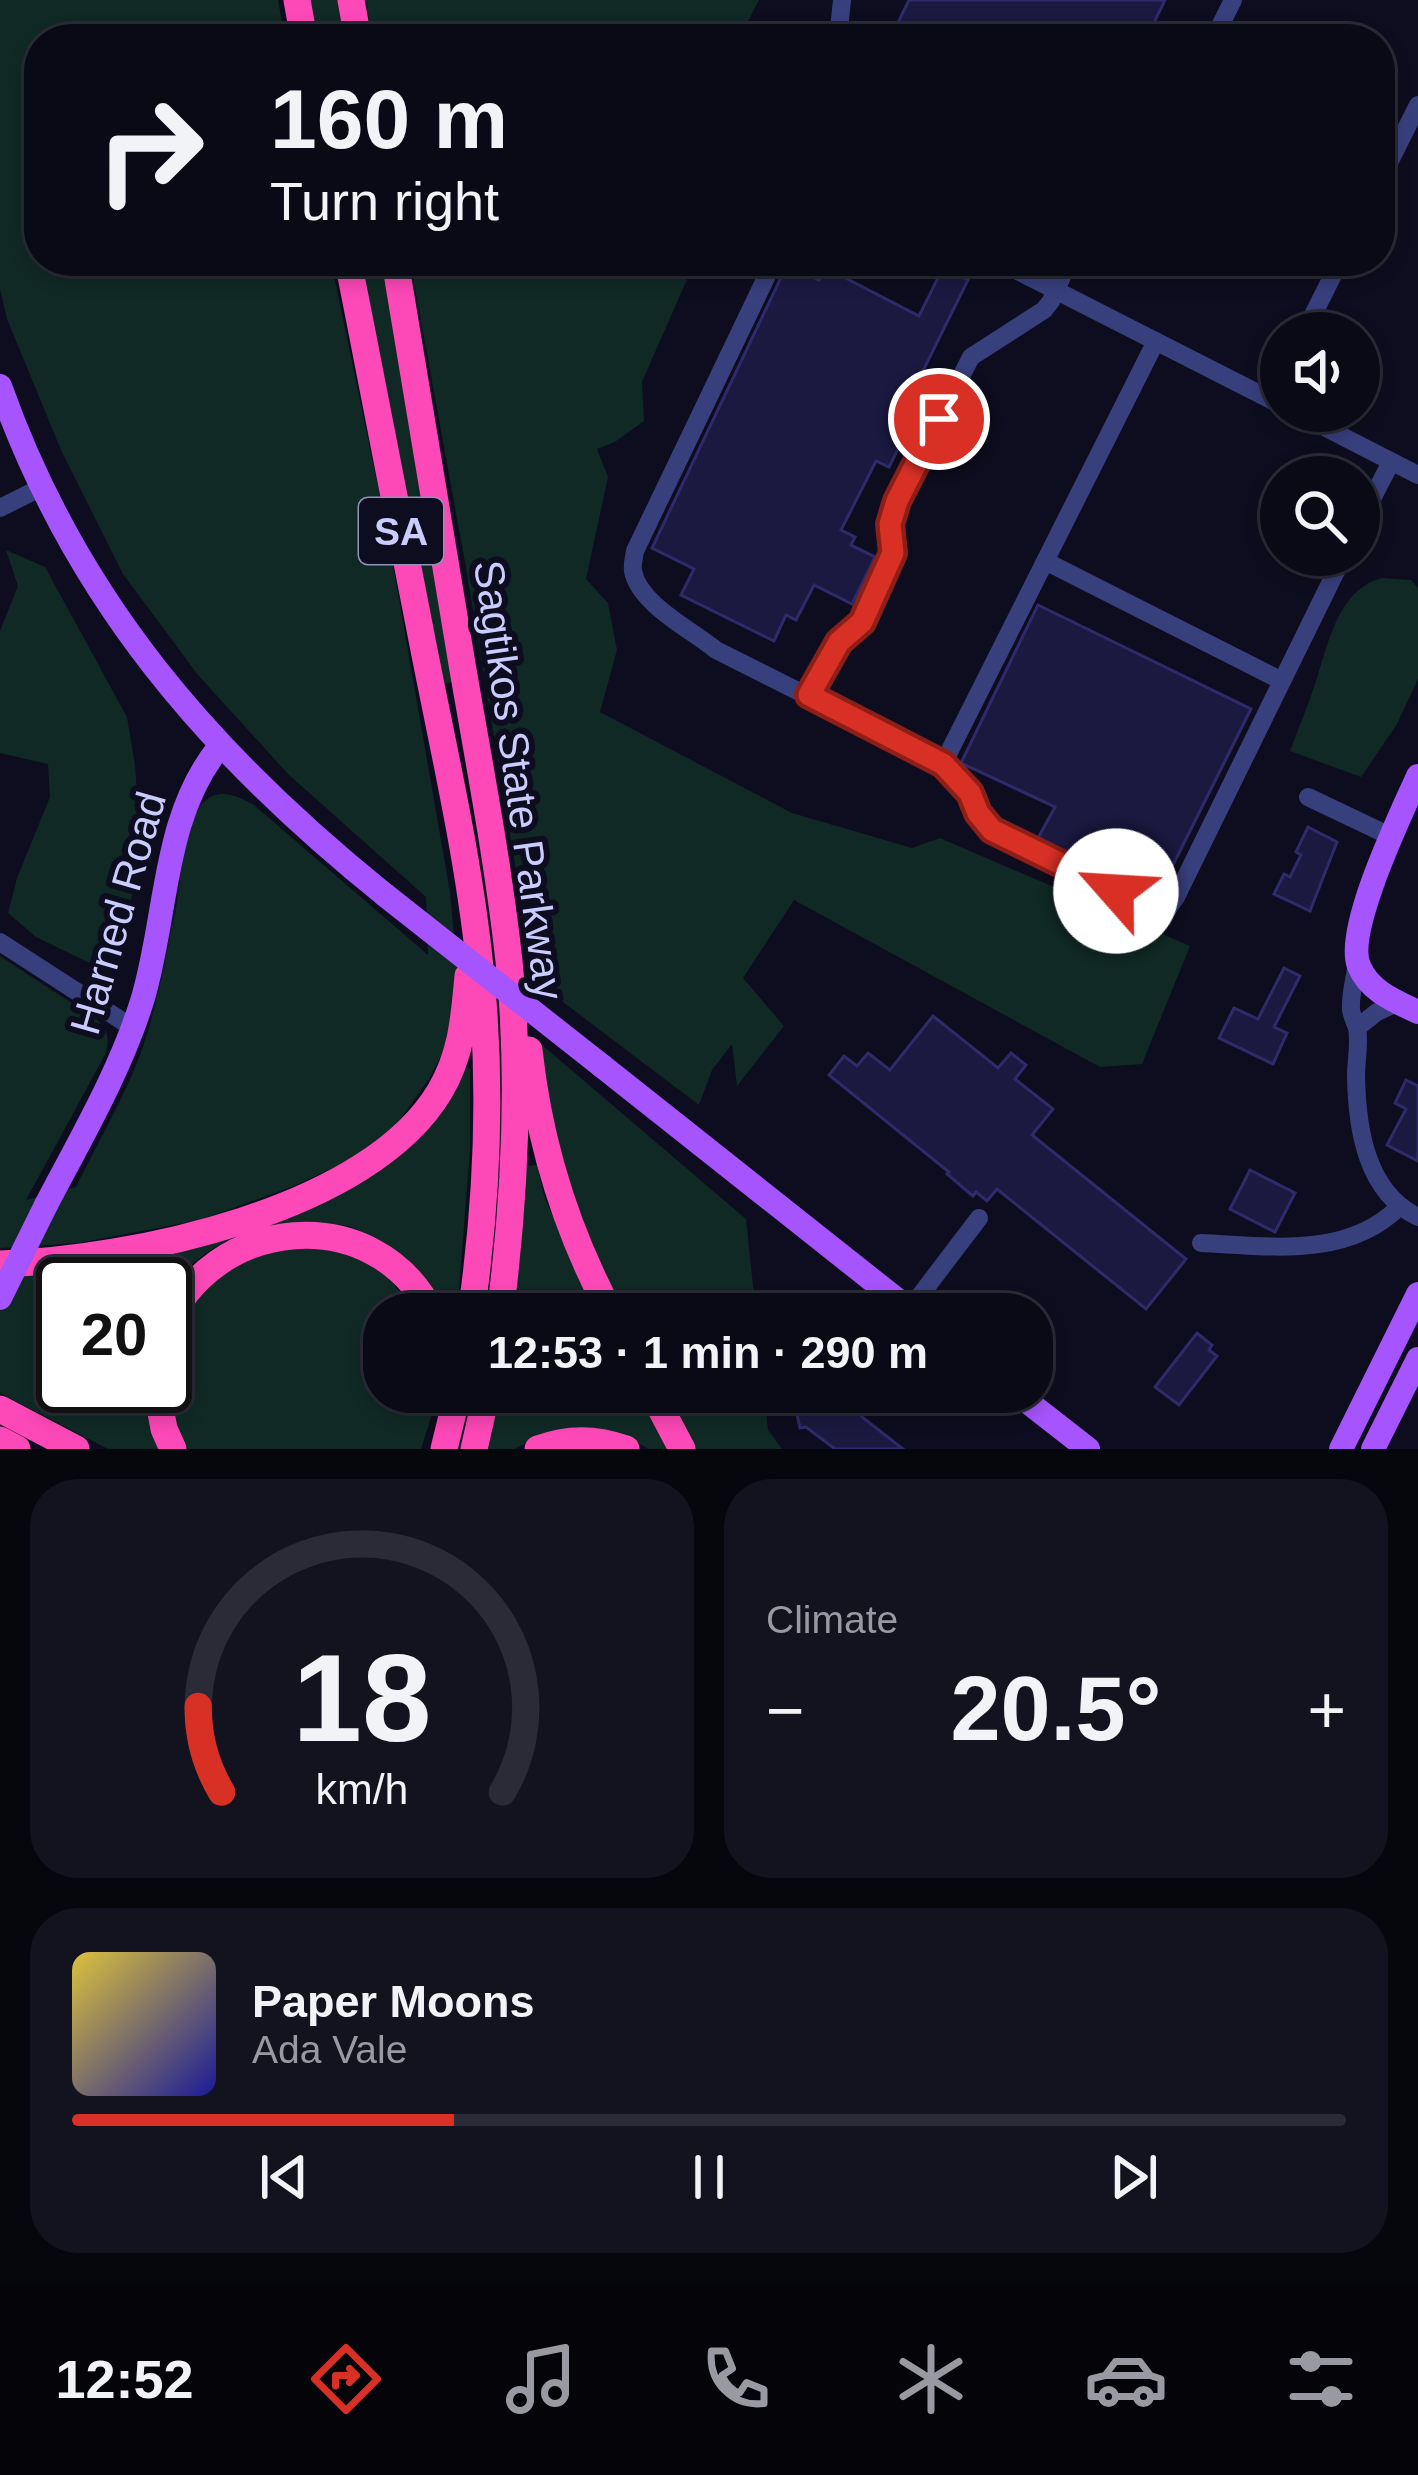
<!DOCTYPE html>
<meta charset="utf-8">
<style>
:root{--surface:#0a0a17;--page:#131320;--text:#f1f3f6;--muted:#999aa1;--line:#2a2b36;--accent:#d93025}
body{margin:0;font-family:Helvetica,sans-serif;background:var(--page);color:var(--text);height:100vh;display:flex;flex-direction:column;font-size:45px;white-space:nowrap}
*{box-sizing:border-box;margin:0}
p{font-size:39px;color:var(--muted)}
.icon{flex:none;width:66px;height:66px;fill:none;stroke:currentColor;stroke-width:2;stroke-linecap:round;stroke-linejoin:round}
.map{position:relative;height:1449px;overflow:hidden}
.drawer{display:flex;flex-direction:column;gap:30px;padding:30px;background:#06060d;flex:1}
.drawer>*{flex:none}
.hud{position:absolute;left:24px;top:24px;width:1371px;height:252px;border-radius:48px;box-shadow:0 6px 18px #0003,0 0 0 3px var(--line);background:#0a0a17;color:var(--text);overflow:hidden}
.tools{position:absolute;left:1260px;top:312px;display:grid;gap:24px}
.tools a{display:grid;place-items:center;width:120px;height:120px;border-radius:50%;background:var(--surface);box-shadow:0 6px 18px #0003,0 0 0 3px var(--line);font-size:60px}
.speed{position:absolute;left:36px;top:1257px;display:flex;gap:24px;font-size:60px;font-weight:700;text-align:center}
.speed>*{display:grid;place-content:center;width:156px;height:156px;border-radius:50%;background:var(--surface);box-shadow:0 6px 18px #0003,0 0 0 3px var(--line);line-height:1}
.speed .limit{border:6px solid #111;border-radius:18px;background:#fff;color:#111}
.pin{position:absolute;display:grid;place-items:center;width:102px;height:102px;color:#fff;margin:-51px;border:6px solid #fff;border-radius:50%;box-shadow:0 3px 12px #0007}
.me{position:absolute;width:132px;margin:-66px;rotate:296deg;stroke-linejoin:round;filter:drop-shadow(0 0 9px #0008)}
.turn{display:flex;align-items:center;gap:42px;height:252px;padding:0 48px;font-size:54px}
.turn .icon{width:156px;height:156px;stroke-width:2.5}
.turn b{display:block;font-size:84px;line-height:102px}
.big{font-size:90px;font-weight:800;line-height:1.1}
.drawer .card{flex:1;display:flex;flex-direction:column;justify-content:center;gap:18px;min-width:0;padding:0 42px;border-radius:48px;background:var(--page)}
.drawer .dial{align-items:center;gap:0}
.dial svg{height:312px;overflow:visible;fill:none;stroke:var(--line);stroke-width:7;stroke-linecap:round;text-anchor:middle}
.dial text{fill:var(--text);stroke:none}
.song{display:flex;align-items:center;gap:36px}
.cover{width:144px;height:144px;border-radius:18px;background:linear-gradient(135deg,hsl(50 70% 55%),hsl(240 70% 35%))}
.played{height:12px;border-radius:6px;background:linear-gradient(90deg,var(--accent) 30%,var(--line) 30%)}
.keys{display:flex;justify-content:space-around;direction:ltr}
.heat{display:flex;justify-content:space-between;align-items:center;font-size:66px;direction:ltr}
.drawer .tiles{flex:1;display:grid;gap:30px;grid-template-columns:1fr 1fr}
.card:last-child{grid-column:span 2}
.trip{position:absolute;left:363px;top:1293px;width:690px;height:120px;border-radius:48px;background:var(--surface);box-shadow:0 6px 18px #0003,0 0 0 3px var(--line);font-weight:800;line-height:120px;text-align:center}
.menu{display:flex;height:192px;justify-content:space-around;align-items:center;background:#040409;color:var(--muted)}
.menu .icon{width:84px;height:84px}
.menu .selected{color:var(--accent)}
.menu b{font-size:54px;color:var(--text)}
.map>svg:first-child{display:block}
</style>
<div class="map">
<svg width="1418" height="1449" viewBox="0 0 1418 1449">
<rect width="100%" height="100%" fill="#0d0d1f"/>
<!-- green -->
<path fill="#102924" d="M0,0H278L285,39H39V261H331L387,530L450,892L459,990L450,1038L429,1079L396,1125L350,1160L294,1186L200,1220L78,1243L0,1248V956C24,972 47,987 72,1003C82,1010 95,1016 103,1026C109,1035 108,1043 106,1053L26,1200L76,1187C95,1148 117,1110 134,1070C154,1023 163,969 174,918C182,886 180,826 204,802C219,787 238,796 254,805L428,955L426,897L288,774L198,675L123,574L61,450L7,319L0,289Z
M308,0H340L347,39H316Z
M366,0H759L739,39H372Z
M360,261H384L454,681L441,686Z
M410,261H695L642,382L644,421L615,442L597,449L608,477L586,579L608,603L617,650L600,712L792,813L912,848L940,838L1190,946L1142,1064L1100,1067L794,900L743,978L784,1026L737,1086L732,1044L712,1070L699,1105L551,993L535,985L467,573Z
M6,550L45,567L127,717L135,765L142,864L108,972L36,937L8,913L17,878L50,797L48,764L0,753V631L18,586Z
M1382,578L1411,580L1418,588V679L1397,724L1361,777L1290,751C1299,727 1309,703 1317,678C1329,641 1339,589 1382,578Z
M535,1039L746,1219L756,1314H622L574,1220Z
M460,1067L470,1068V1150L457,1314H442C439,1291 417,1269 398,1256C384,1247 367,1232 351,1227C343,1224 331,1225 323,1224C264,1218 190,1244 165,1302V1284H63V1386H142L151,1434L160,1449H108L0,1393V1271L351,1183Z
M537,1165L544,1196L595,1314H510L526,1166Z
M302,1241L349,1251L387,1276L415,1310L417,1314H384V1392H434L435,1405L421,1449H188C150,1387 171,1304 231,1265C238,1259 246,1253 255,1250C270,1245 287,1244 302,1241Z
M496,1392H638L670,1449H648L628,1436L534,1439L514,1449H482Z
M661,1392H764L768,1430L782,1449H690Z"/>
<!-- building -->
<path fill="#1b1940" stroke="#2f2b6b" stroke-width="3" d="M909,0H1165L1146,39H890Z
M787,265L819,280L826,268L919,316L943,268L968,280L907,403L918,409L889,467L876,461L841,530L855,537L851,545L875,557L852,604L814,585L796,620L786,615L774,641L681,595L694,569L652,548Z
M1038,605L1251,709L1157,897L1038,838L1055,807L961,763Z
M1308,827L1337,842L1310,911L1274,894L1284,874L1290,877L1301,855L1296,852Z
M1284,968L1300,976L1274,1027L1287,1033L1273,1064L1219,1038L1234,1008L1258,1019Z
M933,1016L998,1068L1011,1053L1026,1065L1015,1079L1053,1109L1032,1135L1186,1259L1146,1309L997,1189L987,1201L976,1192L973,1196L947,1174L949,1172L829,1075L844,1056L857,1066L868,1053L890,1070Z
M1406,1080L1418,1086V1161L1387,1145L1406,1109L1395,1103Z
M1250,1170L1295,1193L1275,1232L1230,1209Z
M1197,1333L1212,1345L1209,1350L1217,1356L1179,1405L1155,1387Z
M803,1392H850L862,1417L903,1449H835L806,1427L800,1428L796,1410L806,1409Z"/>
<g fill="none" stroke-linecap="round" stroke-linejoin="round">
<!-- minor -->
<path stroke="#383f7d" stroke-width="18" d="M838,39L842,0
M1210,39L1218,30L1233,0
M1380,181L1418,105
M774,261L635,551C634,558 632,564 633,571C639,604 692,630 716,650L943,764
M998,261L1281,405
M1304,333L1340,261
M1156,341L943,764L970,793L978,813L992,830L1157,912L1165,913L1176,897L1344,555
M1293,411L1418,475
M0,508L42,487
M1359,524L1391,462
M1047,562L1280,680
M809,695L839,642L862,622L893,553L890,524L897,501L971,357L1044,310L1051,301L1069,261
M1308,797L1392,837
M0,942L133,1028
M1357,962C1355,978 1350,995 1351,1010C1352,1016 1355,1022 1357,1028C1360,1043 1356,1061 1356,1076C1357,1129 1366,1192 1418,1217
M1357,1028L1377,1012L1399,1002
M1201,1243C1268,1246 1347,1259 1399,1207
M906,1314L979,1218"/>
<!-- major -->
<path stroke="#a654fd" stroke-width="24" d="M0,386C76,601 211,755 385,895
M1418,776C1402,812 1344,931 1359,966C1369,991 1395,1001 1418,1012
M602,1066L915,1314
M46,1205C81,1138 121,1070 143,998C168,913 162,817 220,746
M1015,1392L1088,1449
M1341,1449L1418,1294
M1373,1449L1418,1359"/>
<!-- highway -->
<path stroke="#fd48b7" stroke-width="27" d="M297,0L304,39
M351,0L358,39
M348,261C374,392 399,523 425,655C446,761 471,869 481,978C492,1090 487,1203 471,1314
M395,261C417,395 440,530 462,664C479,763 498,861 509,961C521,1078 515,1197 500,1314
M529,1050C539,1143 567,1232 611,1314
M0,1264C130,1260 369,1211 440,1091C462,1053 464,1019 468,976
M165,1330C210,1215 376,1199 432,1314
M156,1386L164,1429L173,1449
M652,1392L682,1449
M0,1409L76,1449
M0,1440L17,1449
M444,1449L458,1392
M474,1449L487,1392
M538,1449C568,1438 595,1438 626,1449"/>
<!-- major-bridge -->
<path stroke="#a654fd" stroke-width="24" d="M385,895L602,1066
M0,1298L46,1205"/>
</g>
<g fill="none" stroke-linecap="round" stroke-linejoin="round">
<defs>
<path id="route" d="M939,419L897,501L890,524L893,553L862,622L839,642L809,695L943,764L970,793L978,813L992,830L1116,891"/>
</defs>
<!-- route casing -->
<use href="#route" stroke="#8d1f18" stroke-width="30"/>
<!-- route -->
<use href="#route" stroke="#d93025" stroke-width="21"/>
</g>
<g text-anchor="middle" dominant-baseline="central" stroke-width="12" stroke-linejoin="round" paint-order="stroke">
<!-- shield labels -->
<rect fill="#0d0d1f" stroke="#9293bb" stroke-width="3" x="359" y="498" width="84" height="66" rx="9"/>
<g font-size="39" font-weight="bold" fill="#cbccfe">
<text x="401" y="531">SA</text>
</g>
<!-- street labels -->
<g font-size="42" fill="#cbccfe" stroke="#0d0d1f">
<text transform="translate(519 780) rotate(82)">Sagtikos State Parkway</text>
<text transform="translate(118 913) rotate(-74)">Harned Road</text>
</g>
</g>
</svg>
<div class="tools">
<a><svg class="icon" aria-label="sound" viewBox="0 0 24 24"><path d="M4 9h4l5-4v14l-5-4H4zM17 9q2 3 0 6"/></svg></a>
<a><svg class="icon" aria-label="search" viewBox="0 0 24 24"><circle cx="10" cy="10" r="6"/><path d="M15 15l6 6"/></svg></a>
</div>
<div class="speed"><div class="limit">20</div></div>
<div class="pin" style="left:939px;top:419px;background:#d93025"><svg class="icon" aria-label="arrive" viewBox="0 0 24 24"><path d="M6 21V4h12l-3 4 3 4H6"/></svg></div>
<svg class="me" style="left:1116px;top:891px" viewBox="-20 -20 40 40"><circle r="19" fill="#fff"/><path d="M0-13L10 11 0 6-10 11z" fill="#d93025"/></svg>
<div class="trip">12:53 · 1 min · 290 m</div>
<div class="hud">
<div class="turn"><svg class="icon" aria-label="right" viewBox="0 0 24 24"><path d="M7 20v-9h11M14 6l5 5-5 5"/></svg><div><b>160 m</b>Turn right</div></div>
</div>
</div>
<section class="drawer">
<div class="tiles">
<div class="card dial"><svg viewBox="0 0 100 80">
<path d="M14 69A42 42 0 1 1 86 69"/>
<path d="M14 69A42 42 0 0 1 8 47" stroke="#d93025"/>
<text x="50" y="56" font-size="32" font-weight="700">18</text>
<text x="50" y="72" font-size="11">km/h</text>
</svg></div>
<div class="card"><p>Climate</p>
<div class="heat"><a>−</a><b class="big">20.5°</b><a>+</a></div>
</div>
<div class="card">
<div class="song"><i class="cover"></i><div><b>Paper Moons</b><p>Ada Vale</p></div></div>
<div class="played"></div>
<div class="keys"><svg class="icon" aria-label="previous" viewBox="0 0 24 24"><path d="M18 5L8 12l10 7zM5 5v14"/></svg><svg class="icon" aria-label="pause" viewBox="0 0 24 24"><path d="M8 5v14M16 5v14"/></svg><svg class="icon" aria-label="next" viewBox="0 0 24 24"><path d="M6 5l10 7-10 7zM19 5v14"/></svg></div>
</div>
</div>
</section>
<nav class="menu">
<b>12:52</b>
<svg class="icon selected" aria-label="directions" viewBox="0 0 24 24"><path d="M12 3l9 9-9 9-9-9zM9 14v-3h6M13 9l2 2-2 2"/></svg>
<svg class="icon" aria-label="music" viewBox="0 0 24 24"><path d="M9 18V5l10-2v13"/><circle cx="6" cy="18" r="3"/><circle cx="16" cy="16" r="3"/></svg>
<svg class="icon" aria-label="phone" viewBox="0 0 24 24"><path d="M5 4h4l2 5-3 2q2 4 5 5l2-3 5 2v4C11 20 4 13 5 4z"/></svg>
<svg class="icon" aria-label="climate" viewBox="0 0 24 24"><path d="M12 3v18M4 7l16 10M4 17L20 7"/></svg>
<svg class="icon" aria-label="car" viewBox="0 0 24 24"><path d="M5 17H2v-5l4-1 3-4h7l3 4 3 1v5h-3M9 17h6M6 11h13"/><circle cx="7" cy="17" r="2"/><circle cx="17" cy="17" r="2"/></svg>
<svg class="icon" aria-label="filters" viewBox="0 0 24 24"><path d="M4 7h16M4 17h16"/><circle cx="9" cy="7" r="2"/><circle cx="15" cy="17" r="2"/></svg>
</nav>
